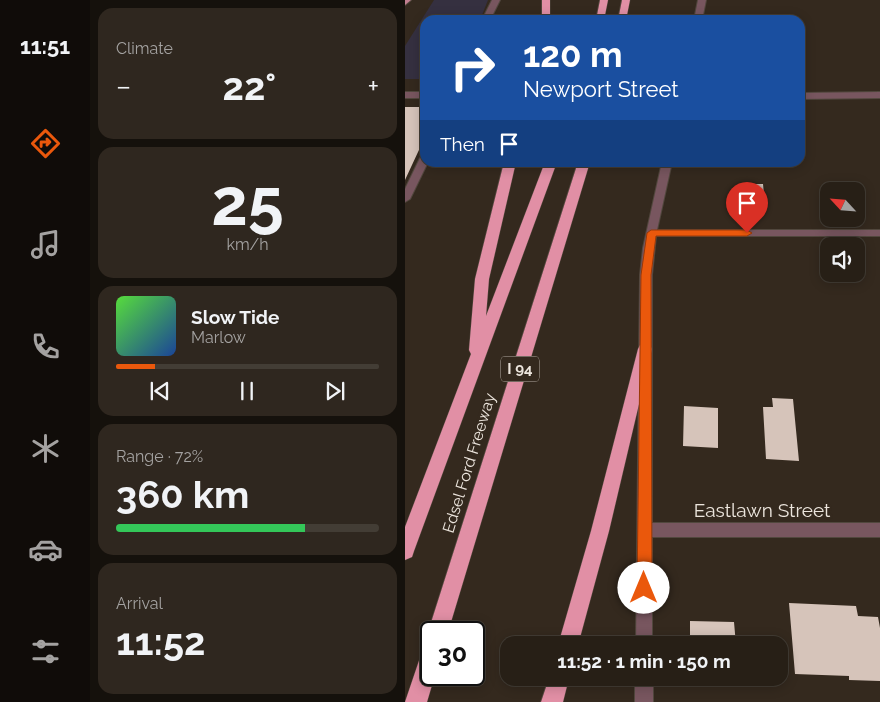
<!DOCTYPE html>
<meta charset="utf-8">
<style>
:root{--surface:#271f16;--page:#2f271f;--text:#f1f3f6;--muted:#a4a2a1;--line:#433d35;--accent:#ea580c}
body{margin:0;font-family:Raleway,sans-serif;background:var(--page);color:var(--text);height:100vh;display:flex;flex-direction:column;font-size:19px;white-space:nowrap}
*{box-sizing:border-box;margin:0}
p{font-size:16px;color:var(--muted)}
.icon{flex:none;width:28px;height:28px;fill:none;stroke:currentColor;stroke-width:2;stroke-linecap:round;stroke-linejoin:round}
.map{position:relative;flex:1;overflow:hidden}
.details{display:flex;flex-direction:column;gap:8px;padding:8px;background:#15110c;width:315px}
.details>*{flex:none}
.guide{position:absolute;left:15px;top:15px;width:385px;height:152px;border-radius:15px;box-shadow:0 2px 12px #0003,0 0 0 1px var(--line);background:#1a4fa0;color:#fff;overflow:hidden}
.needle{width:32px;rotate:296deg}
.controls{position:absolute;left:415px;top:182px;display:grid;gap:10px}
.controls a{display:grid;place-items:center;width:45px;height:45px;border-radius:10px;background:var(--surface);box-shadow:0 2px 12px #0003,0 0 0 1px var(--line);font-size:25px}
.speed{position:absolute;left:15px;top:621px;display:flex;gap:10px;font-size:25px;font-weight:700;text-align:center}
.speed>*{display:grid;place-content:center;width:65px;height:65px;border-radius:50%;background:var(--surface);box-shadow:0 2px 12px #0003,0 0 0 1px var(--line);line-height:1}
.speed .limit{border:2px solid #111;border-radius:8px;background:#fff;color:#111}
.pin{position:absolute;display:grid;place-items:center;width:42px;height:42px;color:#fff;margin:-51px -21px;border-radius:50% 50% 50% 0;rotate:-45deg;box-shadow:0 0 5px #0007}
.pin .icon{rotate:45deg}
.me{position:absolute;width:55px;margin:-28px;rotate:0deg;stroke-linejoin:round;filter:drop-shadow(0 0 4px #0008)}
.turn{display:flex;align-items:center;gap:18px;height:105px;padding:0 20px;font-size:22px}
.turn .icon{width:65px;height:65px;stroke-width:2.5}
.turn b{display:block;font-size:35px;line-height:42px}
.then{display:flex;align-items:center;height:48px;padding:0 20px;background:#0003;gap:10px;font-size:19px}
.big{font-size:38px;font-weight:700;line-height:1.1}
.details .widget{flex:1;display:flex;flex-direction:column;justify-content:center;gap:8px;min-width:0;padding:0 18px;border-radius:15px;background:var(--page)}
.details .dial{align-items:center;gap:0}
.dial b{font-size:65px;line-height:1}
.song{display:flex;align-items:center;gap:15px}
.cover{width:60px;height:60px;border-radius:8px;background:linear-gradient(135deg,hsl(110 70% 55%),hsl(220 70% 35%))}
.played{height:5px;border-radius:2px;background:linear-gradient(90deg,var(--accent) 15%,var(--line) 15%)}
.keys{display:flex;justify-content:space-around;direction:ltr}
.heat{display:flex;justify-content:space-between;align-items:center;font-size:28px;direction:ltr}
.charge{height:8px;border-radius:4px;background:linear-gradient(90deg,#34c759 72%,var(--line) 0)}
.trip{position:absolute;left:95px;top:636px;width:288px;height:50px;border-radius:15px;background:var(--surface);box-shadow:0 2px 12px #0003,0 0 0 1px var(--line);font-weight:700;line-height:50px;text-align:center}
main{display:flex;flex:1;min-height:0}
.menu{display:flex;flex-direction:column;width:90px;justify-content:space-around;align-items:center;background:#100c09;color:var(--muted)}
.menu .icon{width:35px;height:35px}
.menu .active{color:var(--accent)}
.menu b{font-size:22px;color:var(--text)}
.map>svg:first-child{display:block}
</style>
<main>
<nav class="menu">
<b>11:51</b>
<svg class="icon active" aria-label="directions" viewBox="0 0 24 24"><path d="M12 3l9 9-9 9-9-9zM9 14v-3h6M13 9l2 2-2 2"/></svg>
<svg class="icon" aria-label="music" viewBox="0 0 24 24"><path d="M9 18V5l10-2v13"/><circle cx="6" cy="18" r="3"/><circle cx="16" cy="16" r="3"/></svg>
<svg class="icon" aria-label="phone" viewBox="0 0 24 24"><path d="M5 4h4l2 5-3 2q2 4 5 5l2-3 5 2v4C11 20 4 13 5 4z"/></svg>
<svg class="icon" aria-label="climate" viewBox="0 0 24 24"><path d="M12 3v18M4 7l16 10M4 17L20 7"/></svg>
<svg class="icon" aria-label="car" viewBox="0 0 24 24"><path d="M5 17H2v-5l4-1 3-4h7l3 4 3 1v5h-3M9 17h6M6 11h13"/><circle cx="7" cy="17" r="2"/><circle cx="17" cy="17" r="2"/></svg>
<svg class="icon" aria-label="filters" viewBox="0 0 24 24"><path d="M4 7h16M4 17h16"/><circle cx="9" cy="7" r="2"/><circle cx="15" cy="17" r="2"/></svg>
</nav>
<section class="details">
<div class="widget"><p>Climate</p>
<div class="heat"><a>−</a><b class="big">22°</b><a>+</a></div>
</div>
<div class="widget dial"><b>25</b><p>km/h</p></div>
<div class="widget">
<div class="song"><i class="cover"></i><div><b>Slow Tide</b><p>Marlow</p></div></div>
<div class="played"></div>
<div class="keys"><svg class="icon" aria-label="previous" viewBox="0 0 24 24"><path d="M18 5L8 12l10 7zM5 5v14"/></svg><svg class="icon" aria-label="pause" viewBox="0 0 24 24"><path d="M8 5v14M16 5v14"/></svg><svg class="icon" aria-label="next" viewBox="0 0 24 24"><path d="M6 5l10 7-10 7zM19 5v14"/></svg></div>
</div>
<div class="widget"><p>Range · 72%</p><b class="big">360 km</b><div class="charge"></div></div>
<div class="widget"><p>Arrival</p><b class="big">11:52</b></div>
</section>
<div class="map">
<svg width="475" height="702" viewBox="0 0 475 702">
<rect width="100%" height="100%" fill="#34291e"/>
<!-- commercial -->
<path fill="#353040" d="M29,0H83L75,20H20V79H0V46Z"/>
<!-- building -->
<path fill="#d6c4ba" d="M0,107H20V137L0,180Z
M335,184H358L360,205H337Z
M367,398L388,399L394,461L361,459L358,407H368Z
M279,406L313,408V448L278,446Z
M384,603L451,606L453,616L473,617L475,628V681L444,680V676L390,674Z
M285,621L329,622L331,645H285Z"/>
<g fill="none" stroke-linecap="round" stroke-linejoin="round">
<defs>
<path id="minor" d="M87,0H95L85,20H77Z
M293,0H301L297,20H289Z
M0,92H20V98H0Z
M475,92V98L395,99V93Z
M20,155V162H23L5,199L0,202V189L15,158Z
M257,162H267L252,230H475V236H251L247,275V523H475V537H247V645H231L235,275L238,248Z
M230,678H248V702H230Z"/>
<path id="major" d="M0,0H6L0,5Z"/>
<path id="highway" d="M137,0H145V20H137Z
M195,0H203L199,20H191Z
M217,0H225L221,20H213Z
M99,162H111L84,279L81,316L140,162H152L9,551L7,557L0,560V527L66,354L64,350L70,279Z
M173,162H185L43,632H26V639L23,632Z
M240,343L245,345L247,349L204,531L173,645H153L186,531L233,349L235,345Z
M26,643V675H30L22,702H0L19,646Z
M144,678H164L158,702H136Z"/>
</defs>
<!-- minor casing -->
<use href="#minor" stroke="#51473d" stroke-width="2"/>
<!-- major casing -->
<use href="#major" stroke="#51473d" stroke-width="2"/>
<!-- highway casing -->
<use href="#highway" stroke="#51473d" stroke-width="1"/>
<!-- minor -->
<use href="#minor" fill="#78565f" fill-rule="evenodd"/>
<!-- major -->
<use href="#major" fill="#c37f91" fill-rule="evenodd"/>
<!-- highway -->
<use href="#highway" fill="#e18fa5" fill-rule="evenodd"/>
</g>
<!-- route -->
<path fill="#ea580c" stroke="#983908" d="M246,230H342L347,233L342,236H251L246,275L247,588L245,592L239,595L234,592L232,588L236,275L242,233Z"/>
<g text-anchor="middle" dominant-baseline="central" stroke-width="5" stroke-linejoin="round" paint-order="stroke">
<!-- shield labels -->
<rect fill="#34291e" stroke="#b5ada4" stroke-width="1" x="96" y="356.5" width="38" height="25" rx="4"/>
<g font-size="15" font-weight="bold" fill="#ece5dd">
<text x="115" y="369">I 94</text>
</g>
<!-- street labels -->
<g font-size="16" fill="#ece5dd" stroke="#34291e">
<text transform="translate(64 463) rotate(-73)">Edsel Ford Freeway</text>
</g>
<!-- near-street labels -->
<g font-size="19" fill="#ece5dd" stroke="#34291e">
<text x="357" y="510">Eastlawn Street</text>
</g>
</g>
</svg>
<div class="controls">
<a><svg class="needle" viewBox="-14 -14 28 28"><path d="M0-13l5 13h-10z" fill="#e53935"/><path d="M0 13l5-13h-10z" fill="#a4a2a1"/></svg></a>
<a><svg class="icon" aria-label="sound" viewBox="0 0 24 24"><path d="M4 9h4l5-4v14l-5-4H4zM17 9q2 3 0 6"/></svg></a>
</div>
<div class="speed"><div class="limit">30</div></div>
<div class="pin" style="left:342px;top:233px;background:#d93025"><svg class="icon" aria-label="arrive" viewBox="0 0 24 24"><path d="M6 21V4h12l-3 4 3 4H6"/></svg></div>
<svg class="me" style="left:239px;top:588px" viewBox="-20 -20 40 40"><circle r="19" fill="#fff"/><path d="M0-13L10 11 0 6-10 11z" fill="#ea580c"/></svg>
<div class="trip">11:52 · 1 min · 150 m</div>
<div class="guide">
<div class="turn"><svg class="icon" aria-label="right" viewBox="0 0 24 24"><path d="M7 20v-9h11M14 6l5 5-5 5"/></svg><div><b>120 m</b>Newport Street</div></div>
<div class="then">Then<svg class="icon" aria-label="arrive" viewBox="0 0 24 24"><path d="M6 21V4h12l-3 4 3 4H6"/></svg></div>
</div>
</div>
</main>
